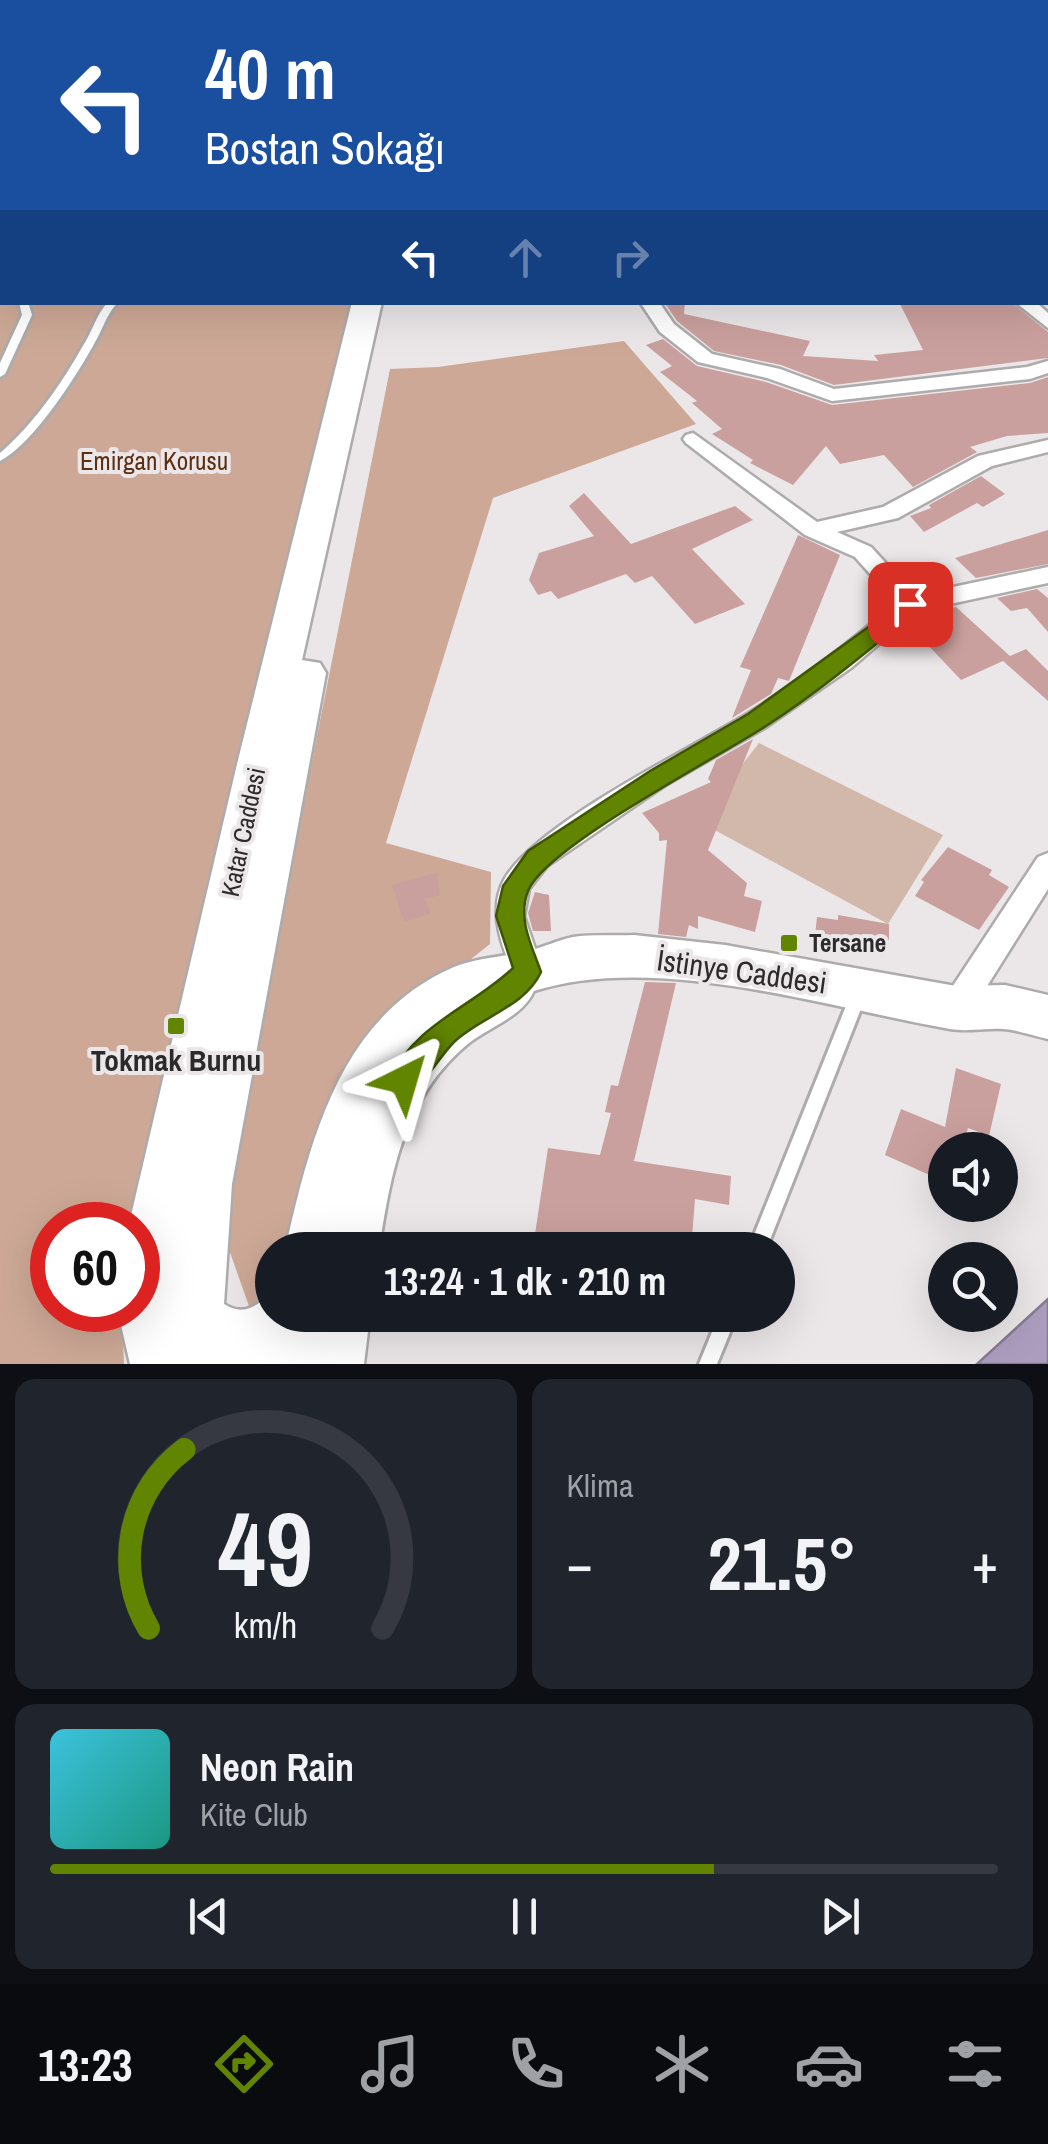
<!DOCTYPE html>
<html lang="tr">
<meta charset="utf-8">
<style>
:root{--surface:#171b24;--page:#20242c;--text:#f1f3f6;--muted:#9ea1a6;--line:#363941;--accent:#618401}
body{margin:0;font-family:"Archivo Narrow",sans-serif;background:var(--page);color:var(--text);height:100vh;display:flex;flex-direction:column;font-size:38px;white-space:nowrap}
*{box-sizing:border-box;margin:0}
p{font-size:32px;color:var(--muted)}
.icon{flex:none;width:55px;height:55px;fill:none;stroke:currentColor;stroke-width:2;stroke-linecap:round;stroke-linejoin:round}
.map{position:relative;height:1364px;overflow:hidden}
.details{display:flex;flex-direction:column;gap:15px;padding:15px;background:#0d0f14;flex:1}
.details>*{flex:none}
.top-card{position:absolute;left:0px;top:0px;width:1050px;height:305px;box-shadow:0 10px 40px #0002;background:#1a4fa0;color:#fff;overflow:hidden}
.fabs{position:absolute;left:928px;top:1132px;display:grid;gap:20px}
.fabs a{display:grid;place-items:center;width:90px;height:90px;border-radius:50%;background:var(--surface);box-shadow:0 10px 40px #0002;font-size:50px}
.speed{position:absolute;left:30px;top:1202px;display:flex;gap:20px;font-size:50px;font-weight:700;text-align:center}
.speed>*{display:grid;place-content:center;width:130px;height:130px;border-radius:50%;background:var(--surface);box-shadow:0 10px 40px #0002;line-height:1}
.speed .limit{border:15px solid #d22;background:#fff;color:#111}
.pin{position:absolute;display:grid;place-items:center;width:85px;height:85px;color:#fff;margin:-42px;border-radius:20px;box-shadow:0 5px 15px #0006}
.me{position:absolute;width:110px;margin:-55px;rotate:40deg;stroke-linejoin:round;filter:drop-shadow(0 0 8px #0008)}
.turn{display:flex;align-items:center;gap:35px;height:210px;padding:0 40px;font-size:45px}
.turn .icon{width:130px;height:130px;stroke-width:2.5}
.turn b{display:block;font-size:70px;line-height:85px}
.lanes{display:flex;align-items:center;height:95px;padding:0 40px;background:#0003;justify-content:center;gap:50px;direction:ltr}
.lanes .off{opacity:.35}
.big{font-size:75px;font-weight:800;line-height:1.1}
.details .widget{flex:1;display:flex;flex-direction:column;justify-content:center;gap:15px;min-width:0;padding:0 35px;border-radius:20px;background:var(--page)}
.details .dial{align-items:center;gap:0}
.dial svg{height:260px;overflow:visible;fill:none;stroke:var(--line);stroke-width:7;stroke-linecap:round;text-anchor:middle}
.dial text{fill:var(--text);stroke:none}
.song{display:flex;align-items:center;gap:30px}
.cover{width:120px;height:120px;border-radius:15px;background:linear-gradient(135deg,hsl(190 70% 55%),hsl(170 70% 35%))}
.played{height:10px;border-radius:5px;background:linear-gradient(90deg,var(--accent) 70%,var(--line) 70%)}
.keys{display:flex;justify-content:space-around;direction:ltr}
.heat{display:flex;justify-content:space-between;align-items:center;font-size:55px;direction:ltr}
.details .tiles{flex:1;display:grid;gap:15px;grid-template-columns:1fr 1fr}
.widget:last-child{grid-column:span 2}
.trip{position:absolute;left:255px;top:1232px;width:540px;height:100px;border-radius:50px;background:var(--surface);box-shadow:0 10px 40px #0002;font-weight:800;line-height:100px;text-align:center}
.tab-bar{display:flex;height:160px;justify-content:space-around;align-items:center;background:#090b0e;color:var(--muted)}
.tab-bar .icon{width:70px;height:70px}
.tab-bar .current{color:var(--accent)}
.tab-bar b{font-size:45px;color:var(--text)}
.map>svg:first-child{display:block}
</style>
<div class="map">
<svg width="1048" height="1364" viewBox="0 0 1048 1364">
<rect width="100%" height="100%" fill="#ebe7e9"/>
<!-- green -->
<path fill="#d2b8aa" d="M759,743L943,835L888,924L698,821Z"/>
<!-- forest -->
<path fill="#cda896" d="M0,0L558,2H2V302L351,303L135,1225H52V1310H122L124,1364H0Z
M624,341L696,424L493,498L386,843L491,872L490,944L352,1054L295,1250H272V1289L250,1309L220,1224L390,369L438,367Z"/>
<!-- water -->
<path fill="#ac9dbf" stroke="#867b93" stroke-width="2.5" d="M1048,1299V1364H977Z"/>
<!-- building -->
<path fill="#caa09e" d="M664,302H685L684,314L810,341L803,356L878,361L874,355L923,350L899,302H1011L1048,332V358L834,385L781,365L714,351L677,321Z
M663,339L697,366L766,382L832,405L1030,383L1048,377V433L1007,436L970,447L977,452L913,487L884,455L840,464L826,446L793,485L750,463L753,460L712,434L722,429L692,403L697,401L660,372L672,366L646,345Z
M981,476L1005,494L983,507L977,503L924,532L910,516L931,508L929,505Z
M584,493L631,544L735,506L753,520L692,549L745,604L695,624L652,576L635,583L626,574L558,599L551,591L538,595L529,580L539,553L594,536L569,506Z
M1048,530V564L976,578L955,558Z
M798,535L840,555L789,681L778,678L771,694L732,718L751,670L740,667Z
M1037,589L1048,598V632L1027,608L1011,611L997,598Z
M956,607L1010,656L1026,649L1048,671V701L1003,661L961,680L908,624L919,614Z
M753,739L708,850L747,883L744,896L762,901L755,932L698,916V929L689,925L686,937L658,934L667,840L659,841V833L642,813L711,782L708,779L716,760Z
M948,847L992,870L989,875L1009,887L979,930L915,896L924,882L921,880Z
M437,872L440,895L425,899L431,914L404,922L392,885Z
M535,892L549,895L551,931H533L528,913Z
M838,915L889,924V946L883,945V956L814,945L817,917L838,920Z
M645,982L676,983L634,1161L731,1176L729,1205L695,1199L691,1250L533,1247L548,1148L600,1155L611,1113L605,1112L611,1085L618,1086Z
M956,1068L1001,1084L989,1136L968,1128L962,1150H945V1182L885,1155L901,1109L945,1127Z"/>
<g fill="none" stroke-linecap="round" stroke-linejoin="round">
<defs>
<path id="service" d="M15,0H24L21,2H13Z
M217,0H225L222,2H215Z
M237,0H245L242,2H235Z
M0,8H2V13L0,14Z
M0,58H2V62H0Z
M0,112H2V116H0Z
M0,124H2V128H0Z
M0,271L2,272V280L0,279Z
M19,302H28L32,315L5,374L0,377V363L22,315Z
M108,302H118C106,315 103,329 94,344C76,377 33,444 0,461V453C34,424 62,383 84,344C93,330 96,315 108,302Z
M858,989L863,991L866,996L766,1250H748L850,996L853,991Z
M719,1315H737L717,1364H699Z"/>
<path id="minor" d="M769,0H786L788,2H771Z
M927,0H960L962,2H929Z
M640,302H659L674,324L712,354L780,369L834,389L1027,367L1048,361V373L1030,379L832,401L767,378L698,362L660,332Z
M1015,302H1036L1048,313V328Z
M693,433L817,522L883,507L978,456L1048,440V452L992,466L898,518L837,532L871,547L915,595L1048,567V583L917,611L851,668L766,727L667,784L547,866L529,889L524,916L543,972L539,981L528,985L517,981C503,950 487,912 504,880C535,824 690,749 749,713C801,680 849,643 896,603L855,557L805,535L686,443L683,439L686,435Z
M1048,853V889L967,1018L956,1022L945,1018L941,1008L945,998L1038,857Z"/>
<path id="primary" d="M352,302H382L302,660L320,663L326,673L232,1184L224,1304C244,1317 256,1305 272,1294V1315H370L364,1364H130L118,1312L138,1310V1225L129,1224L238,760Z
M634,935L725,945L956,986L1005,985L1048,995V1039C1034,1036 1018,1030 1003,1029C985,1028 967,1032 950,1029C825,1007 655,952 534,991C522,1017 491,1026 469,1043C404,1096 391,1172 379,1250H285C310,1140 340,1016 454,967C478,957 504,957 529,951C544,947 558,940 573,937C592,934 614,936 634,935Z"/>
</defs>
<!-- service casing -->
<use href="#service" stroke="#aeabac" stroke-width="6"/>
<!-- minor casing -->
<use href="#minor" stroke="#aeabac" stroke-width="5"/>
<!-- primary casing -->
<use href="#primary" stroke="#aeabac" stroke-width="5"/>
<!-- service -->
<use href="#service" fill="#fff" fill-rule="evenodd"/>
<!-- minor -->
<use href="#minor" fill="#fff" fill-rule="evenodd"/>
<!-- primary -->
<use href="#primary" fill="#fff" fill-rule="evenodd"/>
</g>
<!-- route -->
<path fill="#618401" stroke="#3f5601" stroke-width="2.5" d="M910,597L921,604L918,609C869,651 820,691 766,726C719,757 545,847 528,891C517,919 532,946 541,972C525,1007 480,1017 454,1042C437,1059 426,1085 404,1094L393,1090L389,1080C414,1024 474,1006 513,968L496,916L503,886L528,851L650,771L748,714Z"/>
<!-- markers -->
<g fill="#618401" stroke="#ebe7e9" stroke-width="4">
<rect x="779" y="933" width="20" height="20" rx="5"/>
<rect x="166" y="1016" width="20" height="20" rx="5"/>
</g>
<g text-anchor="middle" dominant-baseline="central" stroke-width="8" stroke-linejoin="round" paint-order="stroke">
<!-- park labels -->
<g font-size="25" fill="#5d2e11" stroke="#ebe7e9">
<text x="154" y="461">Emirgan Korusu</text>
</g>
<!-- street labels -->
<g font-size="25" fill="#2c2b2c" stroke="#ebe7e9">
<text transform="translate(243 832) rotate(-78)">Katar Caddesi</text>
</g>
<!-- poi labels -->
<g font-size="25" font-weight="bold" fill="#2c2b2c" stroke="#ebe7e9" text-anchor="start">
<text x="809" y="943">Tersane</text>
</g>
<!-- near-street labels -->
<g font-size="30" fill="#2c2b2c" stroke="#ebe7e9">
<text transform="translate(742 971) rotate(8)">İstinye Caddesi</text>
</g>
<!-- near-poi labels -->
<g font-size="30" font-weight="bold" fill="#2c2b2c" stroke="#ebe7e9">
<text x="176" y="1060">Tokmak Burnu</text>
</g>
</g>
</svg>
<div class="fabs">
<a><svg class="icon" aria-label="sound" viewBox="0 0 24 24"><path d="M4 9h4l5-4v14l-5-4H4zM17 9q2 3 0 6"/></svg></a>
<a><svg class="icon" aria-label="search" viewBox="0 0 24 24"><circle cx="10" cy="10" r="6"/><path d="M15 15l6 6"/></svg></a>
</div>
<div class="speed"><div class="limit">60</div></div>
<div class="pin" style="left:910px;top:604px;background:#d93025"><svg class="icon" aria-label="arrive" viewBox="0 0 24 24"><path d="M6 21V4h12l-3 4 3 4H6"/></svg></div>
<svg class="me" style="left:404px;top:1080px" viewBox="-20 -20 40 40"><path d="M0-17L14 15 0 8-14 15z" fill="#618401" stroke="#fff" stroke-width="4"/></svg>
<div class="trip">13:24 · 1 dk · 210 m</div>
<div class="top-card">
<div class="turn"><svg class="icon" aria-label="left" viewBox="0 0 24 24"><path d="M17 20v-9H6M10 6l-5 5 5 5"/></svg><div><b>40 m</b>Bostan Sokağı</div></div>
<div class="lanes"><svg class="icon" aria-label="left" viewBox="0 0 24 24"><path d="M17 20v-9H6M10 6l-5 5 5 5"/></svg><svg class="icon off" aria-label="ahead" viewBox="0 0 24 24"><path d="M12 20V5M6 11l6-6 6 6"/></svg><svg class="icon off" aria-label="right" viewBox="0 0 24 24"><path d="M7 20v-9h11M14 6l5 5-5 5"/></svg></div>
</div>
</div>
<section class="details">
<div class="tiles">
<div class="widget dial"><svg viewBox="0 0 100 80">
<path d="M14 69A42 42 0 1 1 86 69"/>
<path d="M14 69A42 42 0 0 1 25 14" stroke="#618401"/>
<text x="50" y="56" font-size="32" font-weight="700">49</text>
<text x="50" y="72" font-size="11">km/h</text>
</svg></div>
<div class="widget"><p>Klima</p>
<div class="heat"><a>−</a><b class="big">21.5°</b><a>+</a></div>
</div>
<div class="widget">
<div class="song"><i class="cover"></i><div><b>Neon Rain</b><p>Kite Club</p></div></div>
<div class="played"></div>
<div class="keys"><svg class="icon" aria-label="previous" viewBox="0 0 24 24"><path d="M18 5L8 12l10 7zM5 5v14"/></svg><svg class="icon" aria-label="pause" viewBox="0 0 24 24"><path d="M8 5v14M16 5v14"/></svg><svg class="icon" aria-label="next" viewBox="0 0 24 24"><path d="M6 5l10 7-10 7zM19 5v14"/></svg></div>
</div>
</div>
</section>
<nav class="tab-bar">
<b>13:23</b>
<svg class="icon current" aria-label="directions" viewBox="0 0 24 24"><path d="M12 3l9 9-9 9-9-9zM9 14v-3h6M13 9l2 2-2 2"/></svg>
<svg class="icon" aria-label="music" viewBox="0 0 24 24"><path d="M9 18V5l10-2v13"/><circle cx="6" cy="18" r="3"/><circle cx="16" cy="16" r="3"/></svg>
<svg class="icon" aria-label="phone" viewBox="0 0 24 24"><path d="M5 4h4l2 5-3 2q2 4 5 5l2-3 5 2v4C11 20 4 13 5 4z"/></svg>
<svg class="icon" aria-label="climate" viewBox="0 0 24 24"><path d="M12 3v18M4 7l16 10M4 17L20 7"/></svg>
<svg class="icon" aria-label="car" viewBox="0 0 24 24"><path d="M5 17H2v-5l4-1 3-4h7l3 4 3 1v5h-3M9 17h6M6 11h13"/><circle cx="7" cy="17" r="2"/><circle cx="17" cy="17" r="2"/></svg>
<svg class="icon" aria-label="filters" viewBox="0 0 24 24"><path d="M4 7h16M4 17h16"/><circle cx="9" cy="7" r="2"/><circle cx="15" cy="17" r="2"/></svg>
</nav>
